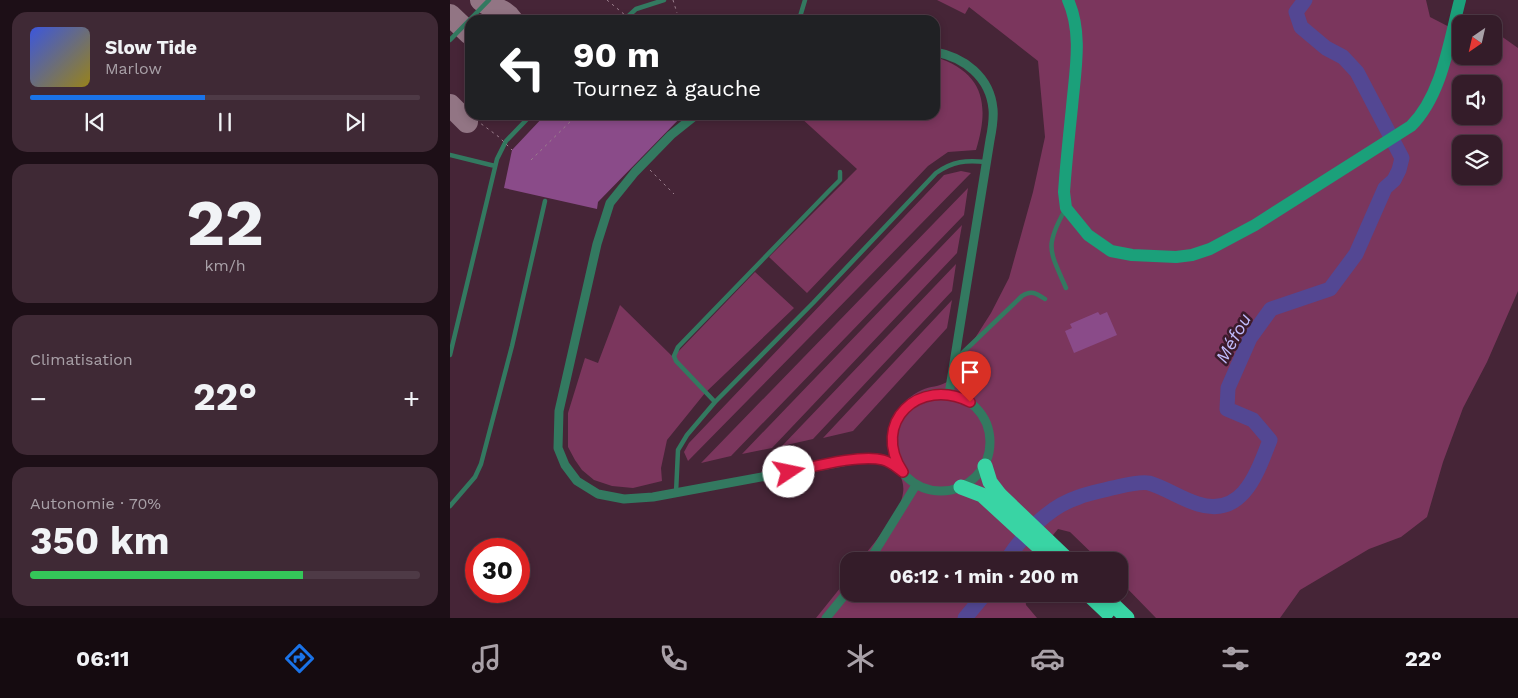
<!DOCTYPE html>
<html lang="fr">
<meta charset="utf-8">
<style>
:root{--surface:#341c29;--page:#3f2935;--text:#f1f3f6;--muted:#a9a1a8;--line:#4e3a46;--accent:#1a73e8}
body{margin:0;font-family:"Work Sans",sans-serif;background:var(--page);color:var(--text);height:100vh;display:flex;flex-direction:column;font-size:19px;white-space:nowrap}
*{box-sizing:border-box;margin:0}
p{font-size:16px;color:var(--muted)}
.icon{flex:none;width:28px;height:28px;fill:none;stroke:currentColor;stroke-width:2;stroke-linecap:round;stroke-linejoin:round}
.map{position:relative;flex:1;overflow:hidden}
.side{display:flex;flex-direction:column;gap:12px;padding:12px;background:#1d0f17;width:450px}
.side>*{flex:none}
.hud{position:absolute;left:15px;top:15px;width:475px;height:105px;border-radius:15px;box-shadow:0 2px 8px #0003,0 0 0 1px var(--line);background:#202124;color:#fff;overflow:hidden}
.needle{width:32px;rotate:214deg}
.buttons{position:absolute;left:1002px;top:15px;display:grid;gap:10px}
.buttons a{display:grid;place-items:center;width:50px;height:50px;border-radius:10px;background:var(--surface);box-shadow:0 2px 8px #0003,0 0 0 1px var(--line);font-size:25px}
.speed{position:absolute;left:15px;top:538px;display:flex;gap:10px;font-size:25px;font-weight:700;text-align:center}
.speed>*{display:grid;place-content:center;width:65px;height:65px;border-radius:50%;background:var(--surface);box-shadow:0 2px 8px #0003,0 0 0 1px var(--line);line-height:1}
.speed .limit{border:8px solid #d22;background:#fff;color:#111}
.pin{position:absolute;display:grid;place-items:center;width:42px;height:42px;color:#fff;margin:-51px -21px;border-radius:50% 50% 50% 0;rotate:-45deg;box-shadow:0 0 5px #0007}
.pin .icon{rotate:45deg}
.me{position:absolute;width:55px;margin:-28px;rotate:79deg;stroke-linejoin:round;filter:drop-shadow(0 0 4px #0008)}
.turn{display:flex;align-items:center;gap:18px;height:105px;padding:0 25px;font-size:22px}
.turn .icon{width:65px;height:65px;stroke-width:2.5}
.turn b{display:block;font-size:35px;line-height:42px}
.big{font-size:38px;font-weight:700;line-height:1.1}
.side .widget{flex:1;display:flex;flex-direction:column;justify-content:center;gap:8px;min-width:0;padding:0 18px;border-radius:15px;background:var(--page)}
.side .dial{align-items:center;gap:0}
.dial b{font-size:65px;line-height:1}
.song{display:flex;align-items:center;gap:15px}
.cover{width:60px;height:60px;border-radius:8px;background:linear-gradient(135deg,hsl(230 70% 55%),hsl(50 70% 35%))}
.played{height:5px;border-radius:2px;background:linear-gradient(90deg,var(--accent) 45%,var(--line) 45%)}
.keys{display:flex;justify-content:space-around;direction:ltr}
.heat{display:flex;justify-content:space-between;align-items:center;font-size:28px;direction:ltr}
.charge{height:8px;border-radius:4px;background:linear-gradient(90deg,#34c759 70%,var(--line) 0)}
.trip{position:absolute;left:390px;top:552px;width:288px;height:50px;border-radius:15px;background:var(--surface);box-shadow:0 2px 8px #0003,0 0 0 1px var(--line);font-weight:700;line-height:50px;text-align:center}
.tab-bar{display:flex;height:80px;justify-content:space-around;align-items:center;background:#150b10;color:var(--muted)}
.tab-bar .icon{width:35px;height:35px}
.tab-bar .current{color:var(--accent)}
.tab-bar b{font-size:22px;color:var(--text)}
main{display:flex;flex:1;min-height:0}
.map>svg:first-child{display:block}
</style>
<main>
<section class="side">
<div class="widget">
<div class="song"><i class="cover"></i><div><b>Slow Tide</b><p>Marlow</p></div></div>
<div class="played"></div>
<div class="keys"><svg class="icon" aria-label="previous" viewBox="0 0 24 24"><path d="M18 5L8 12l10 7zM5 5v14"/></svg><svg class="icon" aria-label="pause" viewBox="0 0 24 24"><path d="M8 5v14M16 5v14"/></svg><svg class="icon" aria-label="next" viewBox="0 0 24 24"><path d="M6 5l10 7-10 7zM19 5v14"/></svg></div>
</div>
<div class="widget dial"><b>22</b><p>km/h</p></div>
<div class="widget"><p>Climatisation</p>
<div class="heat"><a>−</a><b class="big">22°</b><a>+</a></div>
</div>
<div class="widget"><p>Autonomie · 70%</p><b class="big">350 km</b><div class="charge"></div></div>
</section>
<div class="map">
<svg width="1068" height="618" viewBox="0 0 1068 618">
<rect width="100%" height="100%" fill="#462537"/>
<!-- green -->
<path fill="#7b365d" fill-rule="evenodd" d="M487,0H976L980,17L1011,33V56H1044V36H1051L1068,48V291L1037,362L1013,408L993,462L977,517L951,537L919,549L850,590L830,618H706L669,580V561H650L620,532L608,529L589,552L584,561H410C423,543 450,516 453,493C455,481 448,472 444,461C435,430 441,405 472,390C480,386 489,387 497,382L541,313L559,278L583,192L595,137L588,61L519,7L515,14ZM1011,84H1044V116H1011ZM1011,144H1044V176H1011Z
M485,57C534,72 540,105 526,150L498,152L478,166L357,293L319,257L407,169L350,117L355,115H485Z
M511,171L521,173L238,461L234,452L239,443L494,175Z
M518,188L514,215L281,456L251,463Z
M512,225L507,253L322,448L292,454Z
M506,264L502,291L363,439L332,446Z
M305,272L344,308L255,393L217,440L211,468L212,481L183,488L162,486L144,480L132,470L125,460L118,447V413L135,358L148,363L170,305L223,357Z
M502,300L497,328L403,431L373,438Z
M399,577V594H575L576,605L587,618H366Z"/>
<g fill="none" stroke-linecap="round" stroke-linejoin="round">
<!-- river -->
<path stroke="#534793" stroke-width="15" d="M556,561C573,535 598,507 629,497C639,493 651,491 662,488C672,486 689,481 699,483C716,488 731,499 748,504C793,518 807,473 820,440L803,420L777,409L778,388L800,338L821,309L880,289L906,254L935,188L944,180L949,170L952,158L907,72L893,57L876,48L851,27L846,12L855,0
M515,618L535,594"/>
<!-- taxiway -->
<path stroke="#927584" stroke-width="22" d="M31,0C41,9 54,8 62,20
M0,15L20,34
M0,105L17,122"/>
</g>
<!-- building -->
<path fill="#8a4b89" d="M95,115H233L148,202L147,209L54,188L62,150Z
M648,312L650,315L657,312L667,335L624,353L615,331L622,328L620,324Z"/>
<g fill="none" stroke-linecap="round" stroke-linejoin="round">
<!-- path -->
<path stroke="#9c808e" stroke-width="1" stroke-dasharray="2.5 4" stroke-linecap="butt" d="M223,0L227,13
M81,160L127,115
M200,170L224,194"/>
<!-- service -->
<path stroke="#337960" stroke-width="4.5" d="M174,20L186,9L214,0
M349,20L355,0
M0,40L39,0
M0,155L45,166
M615,210C594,247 600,251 616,288
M0,355L47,159L56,141L81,115
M505,360L572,296C581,290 586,293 595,299
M265,402L226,361L224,356L228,347L379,191L390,180V172
M226,493L228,450L237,435L265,402L363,303L486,173C503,161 516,160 536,162
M0,506L25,477L31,464L62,346L95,201"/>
<!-- minor -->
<path stroke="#337960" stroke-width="9" d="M485,52C514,57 540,77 543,109C544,119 542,130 540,140L499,394
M246,115L221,135L185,172L160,203L147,244L109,411L108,448L115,465L127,481L148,494L174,499L203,497L414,458C431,459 440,461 453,472
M442 442a49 49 0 1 1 98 0a49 49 0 1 1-98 0Z
M419,561L466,485
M376,618L399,590"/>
<!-- secondary -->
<path stroke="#1ba07a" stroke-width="12" d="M618,0C633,33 625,72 622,107C619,135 616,164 614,192L616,208L638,235L661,251L682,255L726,257L742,255L760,249L805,225L961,126C992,95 999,42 1010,0"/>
<!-- motorway -->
<path stroke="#39d4a4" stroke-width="15" d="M535,466L540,482L550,495L619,561
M511,487L532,495L604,561
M638,594L657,612
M652,594L677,618"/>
<!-- path-bridge -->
<path stroke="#9c808e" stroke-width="1" stroke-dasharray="2.5 4" stroke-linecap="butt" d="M157,0L181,20
M26,120L49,137L62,150"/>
</g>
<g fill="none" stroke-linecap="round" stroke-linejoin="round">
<defs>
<path id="route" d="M339,472C363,467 410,454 433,460C441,462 446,467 453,472C420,423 469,376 520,402"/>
</defs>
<!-- route casing -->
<use href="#route" stroke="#92132f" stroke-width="12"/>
<!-- route -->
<use href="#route" stroke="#e11d48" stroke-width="9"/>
</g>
<g text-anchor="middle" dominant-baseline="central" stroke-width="5" stroke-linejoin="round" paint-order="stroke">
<!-- water labels -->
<g font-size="18" font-style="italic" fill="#c0bcfc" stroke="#3b1b2c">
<text transform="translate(783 338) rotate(-61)">Méfou</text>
</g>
</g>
</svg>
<div class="buttons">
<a><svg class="needle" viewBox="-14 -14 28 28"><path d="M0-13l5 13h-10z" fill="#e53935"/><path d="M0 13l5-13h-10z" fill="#a9a1a8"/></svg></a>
<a><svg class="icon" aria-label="sound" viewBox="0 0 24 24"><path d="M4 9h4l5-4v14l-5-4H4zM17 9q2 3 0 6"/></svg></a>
<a><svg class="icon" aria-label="layers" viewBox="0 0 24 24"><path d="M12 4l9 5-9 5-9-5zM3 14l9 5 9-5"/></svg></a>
</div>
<div class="speed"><div class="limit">30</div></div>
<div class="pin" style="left:520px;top:402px;background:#d93025"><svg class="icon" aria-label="arrive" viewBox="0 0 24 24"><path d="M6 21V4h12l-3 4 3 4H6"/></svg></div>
<svg class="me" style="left:339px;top:472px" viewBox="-20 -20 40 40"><circle r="19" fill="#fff"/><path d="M0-13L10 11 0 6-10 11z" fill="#e11d48"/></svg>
<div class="trip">06:12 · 1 min · 200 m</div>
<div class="hud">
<div class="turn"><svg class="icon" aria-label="left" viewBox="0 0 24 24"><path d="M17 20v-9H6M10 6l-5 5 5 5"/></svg><div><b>90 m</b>Tournez à gauche</div></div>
</div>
</div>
</main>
<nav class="tab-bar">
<b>06:11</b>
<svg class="icon current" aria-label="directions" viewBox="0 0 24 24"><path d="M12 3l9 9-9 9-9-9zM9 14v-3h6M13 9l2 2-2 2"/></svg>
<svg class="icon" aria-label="music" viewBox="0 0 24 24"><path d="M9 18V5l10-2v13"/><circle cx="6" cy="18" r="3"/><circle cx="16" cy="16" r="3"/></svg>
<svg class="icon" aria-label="phone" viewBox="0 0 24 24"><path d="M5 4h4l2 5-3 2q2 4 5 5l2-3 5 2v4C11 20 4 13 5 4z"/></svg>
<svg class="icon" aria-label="climate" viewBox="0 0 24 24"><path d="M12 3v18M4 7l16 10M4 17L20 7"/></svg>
<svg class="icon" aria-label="car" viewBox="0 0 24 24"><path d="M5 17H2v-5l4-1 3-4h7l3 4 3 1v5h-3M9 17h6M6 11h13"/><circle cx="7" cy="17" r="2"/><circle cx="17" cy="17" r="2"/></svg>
<svg class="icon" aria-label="filters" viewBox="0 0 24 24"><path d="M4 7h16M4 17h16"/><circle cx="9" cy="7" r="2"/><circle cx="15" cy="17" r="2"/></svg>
<b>22°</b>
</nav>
